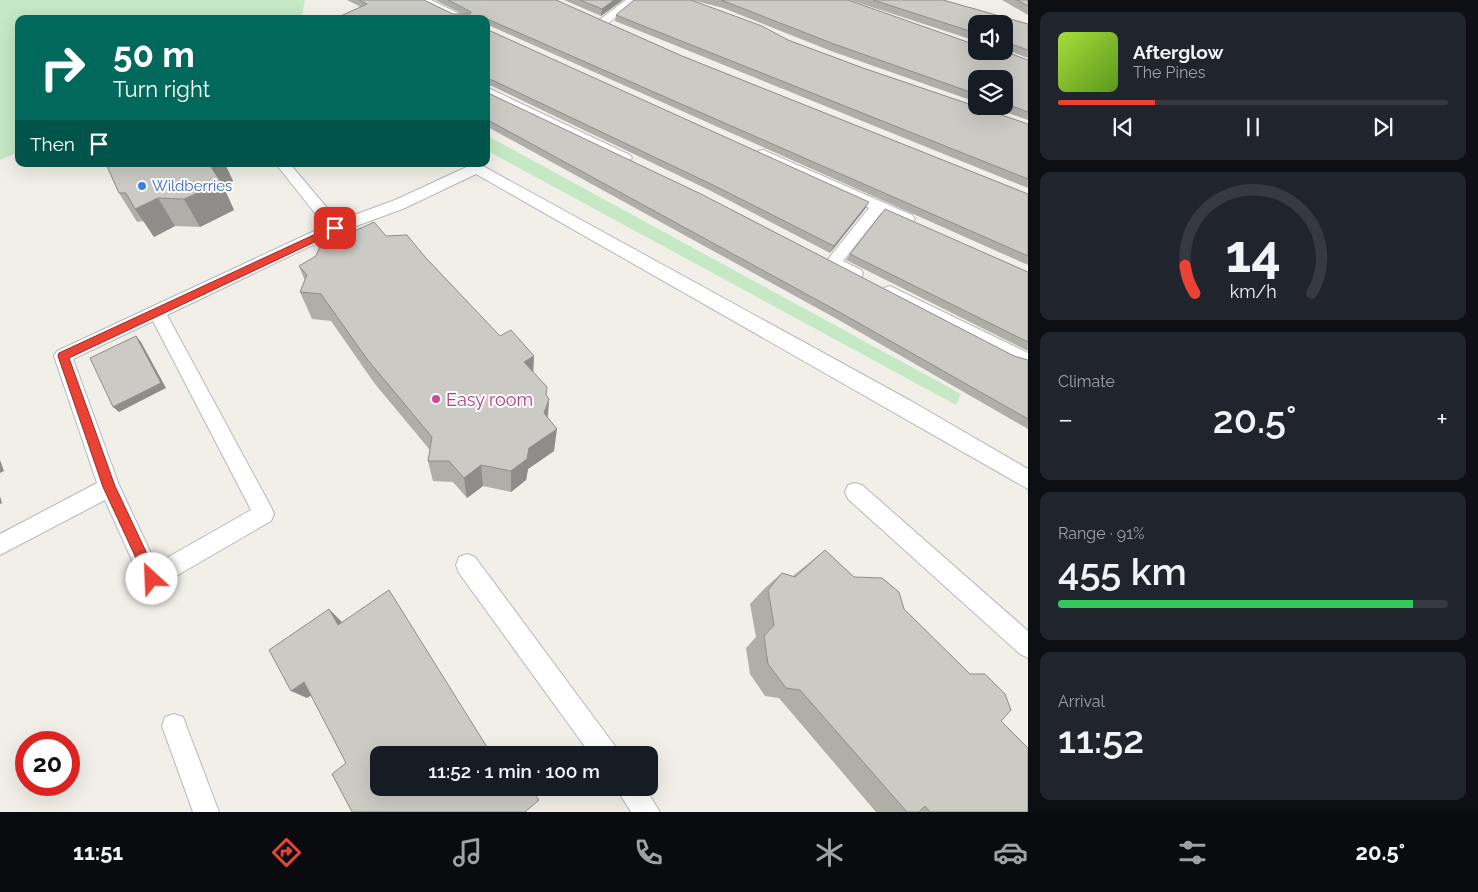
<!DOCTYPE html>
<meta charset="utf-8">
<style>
:root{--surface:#171b24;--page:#20242c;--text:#f1f3f6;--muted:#9ea1a6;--line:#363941;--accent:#ea4335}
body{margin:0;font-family:Raleway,sans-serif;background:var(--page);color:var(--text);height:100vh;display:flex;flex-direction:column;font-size:19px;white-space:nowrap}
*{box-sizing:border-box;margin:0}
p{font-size:16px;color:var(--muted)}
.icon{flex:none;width:28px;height:28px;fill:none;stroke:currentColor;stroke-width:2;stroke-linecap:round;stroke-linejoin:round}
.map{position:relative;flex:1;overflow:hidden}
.side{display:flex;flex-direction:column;gap:12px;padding:12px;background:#0d0f14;width:450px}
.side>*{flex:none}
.guide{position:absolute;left:15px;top:15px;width:475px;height:152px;border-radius:10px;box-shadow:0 5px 20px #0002;background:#00695c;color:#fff;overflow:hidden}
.fabs{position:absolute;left:968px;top:15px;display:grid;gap:10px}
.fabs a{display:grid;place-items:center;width:45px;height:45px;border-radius:10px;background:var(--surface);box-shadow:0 5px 20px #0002;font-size:25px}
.speed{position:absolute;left:15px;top:731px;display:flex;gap:10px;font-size:25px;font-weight:700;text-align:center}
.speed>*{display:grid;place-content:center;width:65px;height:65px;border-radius:50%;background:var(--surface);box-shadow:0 5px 20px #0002;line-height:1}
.speed .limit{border:8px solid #d22;background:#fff;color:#111}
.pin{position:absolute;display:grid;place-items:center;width:42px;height:42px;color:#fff;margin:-21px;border-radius:10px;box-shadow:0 2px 8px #0006}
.me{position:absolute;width:55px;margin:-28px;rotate:335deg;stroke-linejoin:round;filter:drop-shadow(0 0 4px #0008)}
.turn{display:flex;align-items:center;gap:18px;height:105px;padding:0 15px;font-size:22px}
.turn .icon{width:65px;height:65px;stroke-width:2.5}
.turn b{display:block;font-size:35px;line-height:42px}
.then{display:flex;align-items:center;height:48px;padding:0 15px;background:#0003;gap:10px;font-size:19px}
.big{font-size:38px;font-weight:600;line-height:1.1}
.side .tile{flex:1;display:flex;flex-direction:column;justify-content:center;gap:8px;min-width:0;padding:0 18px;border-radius:10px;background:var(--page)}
.side .dial{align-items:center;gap:0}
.dial svg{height:130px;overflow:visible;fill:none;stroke:var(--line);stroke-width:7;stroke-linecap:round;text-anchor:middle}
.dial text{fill:var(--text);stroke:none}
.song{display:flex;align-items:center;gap:15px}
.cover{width:60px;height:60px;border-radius:8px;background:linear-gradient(135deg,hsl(80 70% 55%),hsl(90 70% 35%))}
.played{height:5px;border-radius:2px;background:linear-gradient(90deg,var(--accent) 25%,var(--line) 25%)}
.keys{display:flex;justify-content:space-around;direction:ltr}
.heat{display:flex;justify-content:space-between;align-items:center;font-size:28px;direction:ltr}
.charge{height:8px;border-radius:4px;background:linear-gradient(90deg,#34c759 91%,var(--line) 0)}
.trip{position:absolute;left:370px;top:746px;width:288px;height:50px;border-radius:10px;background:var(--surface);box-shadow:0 5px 20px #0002;font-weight:600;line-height:50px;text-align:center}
.tab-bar{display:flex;height:80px;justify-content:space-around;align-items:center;background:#090b0e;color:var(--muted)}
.tab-bar .icon{width:35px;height:35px}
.tab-bar .current{color:var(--accent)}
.tab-bar b{font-size:22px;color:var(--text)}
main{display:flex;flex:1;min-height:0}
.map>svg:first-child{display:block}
</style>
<main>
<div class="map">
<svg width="1028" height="812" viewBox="0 0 1028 812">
<rect width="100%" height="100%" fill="#f1efe8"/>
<!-- green -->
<path fill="#c5e8c5" d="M0,0H305L301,19H19V152L0,160Z
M486,135L961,394L956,405L486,150Z"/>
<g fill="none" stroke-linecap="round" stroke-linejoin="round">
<defs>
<path id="service" d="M416,0H431L470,19H454Z
M626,0H639L607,24H599V20Z
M486,87L630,155L632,158L625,162L620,161L486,96Z
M763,150L912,215L915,219L912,223H902L881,213L843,261L861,270L863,274L861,278C851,281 830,272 825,263L869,208L758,157L756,154L758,151Z
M276,164H290L338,221L395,200L471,165H481L911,401L1028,469V489L476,174L405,208L340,232L167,315L271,507L274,514L271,521L152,590L144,587L105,500L0,555V534L97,483L54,356L57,351L325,226ZM153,321L251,510L156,564L119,485L73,359Z
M890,286L1028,353V367L1008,360L884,296L882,292L884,288Z
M855,483L862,485L1028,631V658L1020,654L848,499L845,492L848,485Z
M467,554L475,557L615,746L619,755H591L459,573L456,565L459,557Z
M174,714L183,717L219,812H193L162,726L165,717Z
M616,788H645L660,812H631Z"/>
</defs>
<!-- service casing -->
<use href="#service" stroke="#b5b8bc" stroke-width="2"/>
<!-- service -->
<use href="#service" fill="#fff" fill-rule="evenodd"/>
</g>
<!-- wall -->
<path fill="#afaea9" d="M347,0H424L453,14H463L435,0H556L682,56L1028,194V265L486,24V19H334L361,7Z
M564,0H623L601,16Z
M692,0H848L976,45L1028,60V120L988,106H1004V79H976V102L831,51L723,8Z
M850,0H943L1028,24V58L1004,49V24H976V41Z
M1002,0H1028V15Z
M616,15L788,40L863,68L1028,124V188L615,21Z
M486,29L865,209L830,253L711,191L492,86H486Z
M486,92L1014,356L1028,360V429L837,319L486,126Z
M106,164H226H225L233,181L224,188L234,210L200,227L175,226L154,237L144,221L137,222L119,193Z
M386,236L426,258L533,372L549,399L548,418L554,451L528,469L526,480L511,492L483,486L467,498L453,482L433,481L428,461L430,450L375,384L331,321L312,319L300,292L305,281L299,266Z
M850,254L1028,272V351L846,260Z
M825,550L854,577L904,609L1001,721L1028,812H876L779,698L765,696L750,674L746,648L756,637L750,604L764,589L782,573L793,576Z"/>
<!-- shaded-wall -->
<path fill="#8f8d8a" d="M614,0H623L601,16L602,9Z
M209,164H226H225L233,181L224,188L234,210L200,227L184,199Z
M158,198L175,226L154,237L135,209Z
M869,202L865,209L830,253L834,246Z
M136,336L141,342L166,388L119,412L113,407Z
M534,356L533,381L524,362Z
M549,399L547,423L544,413Z
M557,429L554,451L528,469L526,480L511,492V471L529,448Z
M0,460L4,471L0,473Z
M481,465L483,486L467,498L464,478Z
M0,496L2,503L0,504Z
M329,609L342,622L351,637L338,625Z
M304,682L320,690L307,698L291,691Z"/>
<!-- building -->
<path fill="#cccac5" stroke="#8f8d8a" d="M359,0H424L453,14H470L471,12L448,0H556L682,56L1028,194V256L485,18V19H334L367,4Z
M580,0H614L602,9Z
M634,0H691L762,26L788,40L863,68L1028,124V179L616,15Z
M721,0H848L976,45V51H1004L1028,60V112L1004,103V79H976V94L834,44Z
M873,0H943L1028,24V50L1008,43H1004V24H976V33Z
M1017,0H1028V6Z
M486,29L869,202L834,246L713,185L492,80L486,79Z
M486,92L701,194L1014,356L1028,360V419L841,313L486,119Z
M106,164H209L221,182L184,199L158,198L135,209L126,193H119Z
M885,209L1028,272V342L850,254Z
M374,222L386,236L407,235L426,258L500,336L511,330L534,356L524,362L547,387L546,395L549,399L544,413L557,429L529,448L527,459L511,471L481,465L464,478L449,461H428L432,437L367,359L321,294L300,292L307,275L299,266L316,256L322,242L334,236H344Z
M136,336L161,383L113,407L90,358Z
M825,550L854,577L882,578L899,592L904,609L970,674H985L1005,694L1011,710L1001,721L1028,748V812H930L925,806L919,812H907L800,690L786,688L768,664L764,636L774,625L768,590L782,573L795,577Z
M389,590L492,755H379V788H530L539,800L525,812H352L332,774L346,763L304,682L291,691L269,650L329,609L338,625Z"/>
<!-- route -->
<path fill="#ea4335" stroke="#982c22" d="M335,225L338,226V231L69,358L115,486L159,579L157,584L152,586L148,584L103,487L58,356L59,353Z"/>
<!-- markers -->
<circle fill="#3f7fe0" stroke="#fff" stroke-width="2" cx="142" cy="186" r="5"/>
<circle fill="#d1479c" stroke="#fff" stroke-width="2" cx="436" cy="399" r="5"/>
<g text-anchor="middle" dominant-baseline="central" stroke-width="4" stroke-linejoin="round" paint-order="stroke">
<!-- far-shop labels -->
<g font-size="15" fill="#366cbe" stroke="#fff" text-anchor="start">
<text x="152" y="186">Wildberries</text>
</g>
<!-- hotel labels -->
<g font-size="18" fill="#b23c85" stroke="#fff" text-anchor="start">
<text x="446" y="399">Easy room</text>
</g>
</g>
</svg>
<div class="fabs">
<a><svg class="icon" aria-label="sound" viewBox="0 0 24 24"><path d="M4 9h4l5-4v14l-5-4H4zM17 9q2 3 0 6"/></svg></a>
<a><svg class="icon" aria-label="layers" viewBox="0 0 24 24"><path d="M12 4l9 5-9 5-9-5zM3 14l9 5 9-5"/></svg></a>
</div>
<div class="speed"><div class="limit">20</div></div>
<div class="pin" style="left:335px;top:228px;background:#d93025"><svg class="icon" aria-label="arrive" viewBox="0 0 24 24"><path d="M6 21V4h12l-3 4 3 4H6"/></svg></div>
<svg class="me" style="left:152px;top:579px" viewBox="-20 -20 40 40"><circle r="19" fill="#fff"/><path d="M0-13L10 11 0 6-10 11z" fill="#ea4335"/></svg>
<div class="trip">11:52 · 1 min · 100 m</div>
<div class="guide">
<div class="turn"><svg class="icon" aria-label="right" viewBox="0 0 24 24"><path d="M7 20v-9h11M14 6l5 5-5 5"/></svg><div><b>50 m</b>Turn right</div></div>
<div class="then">Then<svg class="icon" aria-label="arrive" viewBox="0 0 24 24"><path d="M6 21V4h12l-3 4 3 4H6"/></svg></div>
</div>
</div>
<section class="side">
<div class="tile">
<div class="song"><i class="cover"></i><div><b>Afterglow</b><p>The Pines</p></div></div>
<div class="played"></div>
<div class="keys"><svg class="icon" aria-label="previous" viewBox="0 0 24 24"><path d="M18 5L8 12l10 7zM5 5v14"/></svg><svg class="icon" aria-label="pause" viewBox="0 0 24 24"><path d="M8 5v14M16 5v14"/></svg><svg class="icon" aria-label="next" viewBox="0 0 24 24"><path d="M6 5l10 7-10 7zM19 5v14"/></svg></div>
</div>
<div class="tile dial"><svg viewBox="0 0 100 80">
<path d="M14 69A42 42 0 1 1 86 69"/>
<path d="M14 69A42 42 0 0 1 8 52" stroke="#ea4335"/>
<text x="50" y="56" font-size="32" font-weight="700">14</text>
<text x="50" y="72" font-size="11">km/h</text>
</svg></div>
<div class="tile"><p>Climate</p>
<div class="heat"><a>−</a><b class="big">20.5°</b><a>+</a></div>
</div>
<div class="tile"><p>Range · 91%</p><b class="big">455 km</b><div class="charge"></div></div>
<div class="tile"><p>Arrival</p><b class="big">11:52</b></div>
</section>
</main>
<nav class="tab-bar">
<b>11:51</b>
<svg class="icon current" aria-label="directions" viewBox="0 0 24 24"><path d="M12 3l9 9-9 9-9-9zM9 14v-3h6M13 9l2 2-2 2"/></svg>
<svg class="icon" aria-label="music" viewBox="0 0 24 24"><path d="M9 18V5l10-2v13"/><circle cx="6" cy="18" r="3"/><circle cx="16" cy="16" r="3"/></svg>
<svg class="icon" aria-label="phone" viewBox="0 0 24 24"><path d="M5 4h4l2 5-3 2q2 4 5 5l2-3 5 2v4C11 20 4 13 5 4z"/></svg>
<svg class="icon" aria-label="climate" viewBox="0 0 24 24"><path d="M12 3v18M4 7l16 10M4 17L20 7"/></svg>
<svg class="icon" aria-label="car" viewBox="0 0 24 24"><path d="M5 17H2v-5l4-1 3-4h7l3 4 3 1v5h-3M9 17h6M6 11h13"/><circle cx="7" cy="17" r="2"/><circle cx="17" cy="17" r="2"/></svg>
<svg class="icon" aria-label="filters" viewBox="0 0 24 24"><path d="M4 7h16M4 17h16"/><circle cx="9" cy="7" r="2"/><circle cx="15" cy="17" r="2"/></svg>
<b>20.5°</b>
</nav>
